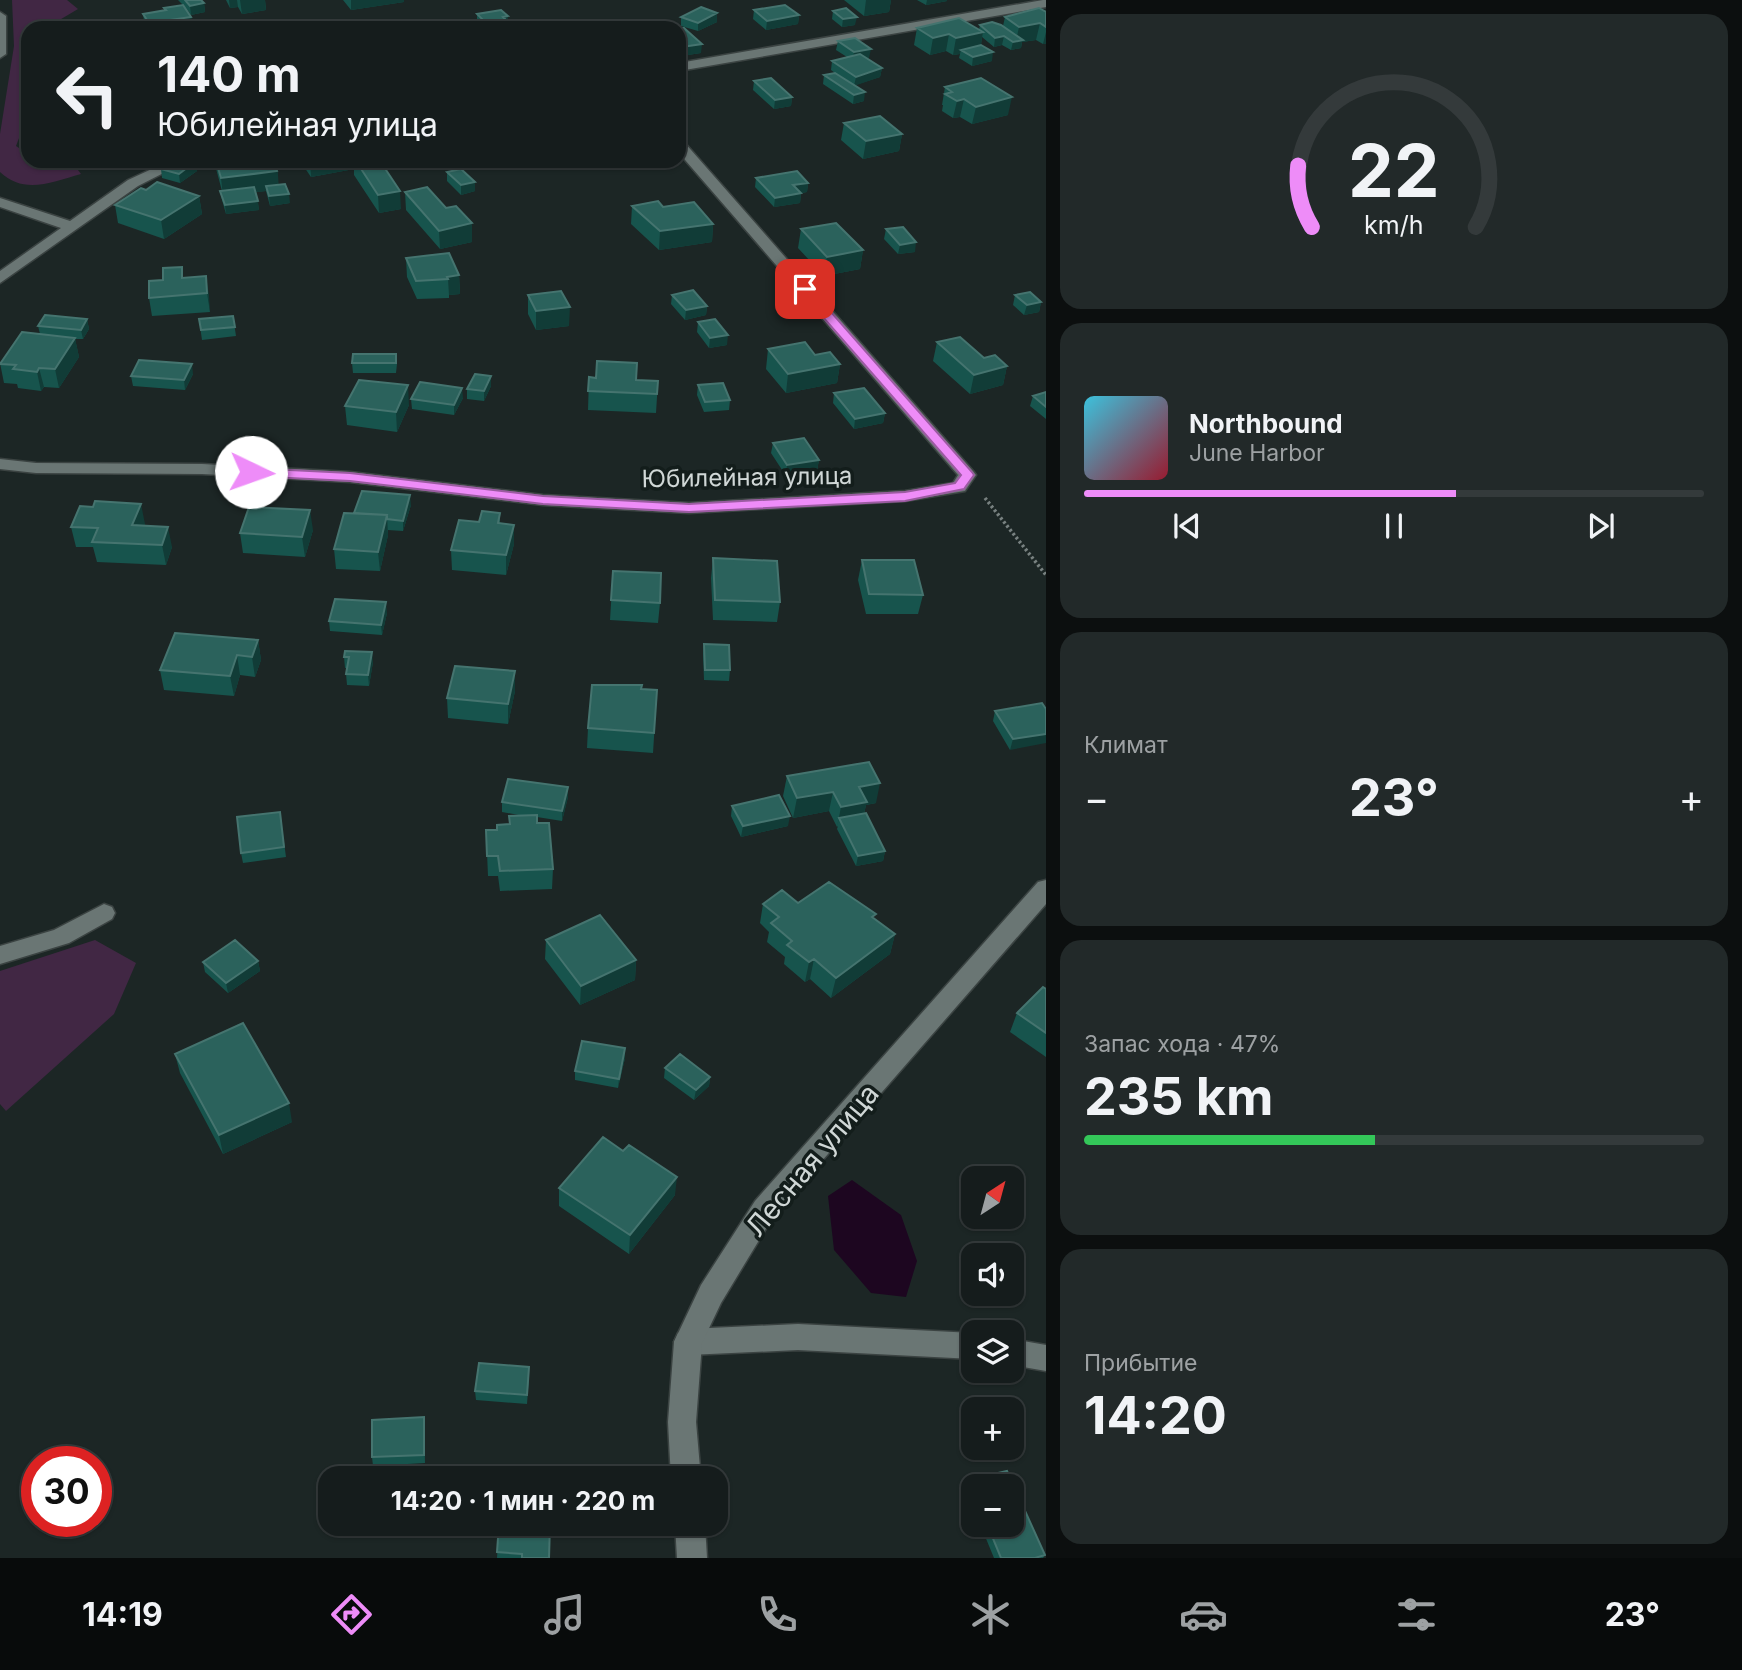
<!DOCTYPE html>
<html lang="ru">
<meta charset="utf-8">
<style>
:root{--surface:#151c1c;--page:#222929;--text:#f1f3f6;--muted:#9da1a3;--line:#343a3b;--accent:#ee8cf8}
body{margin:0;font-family:Inter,sans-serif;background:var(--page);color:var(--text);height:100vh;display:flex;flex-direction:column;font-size:26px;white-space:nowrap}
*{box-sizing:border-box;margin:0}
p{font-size:23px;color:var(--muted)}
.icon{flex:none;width:38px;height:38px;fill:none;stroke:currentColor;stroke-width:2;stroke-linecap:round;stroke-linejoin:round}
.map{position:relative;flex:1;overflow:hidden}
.details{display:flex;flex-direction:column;gap:14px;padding:14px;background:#0c0f0f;width:696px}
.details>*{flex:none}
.banner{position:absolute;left:21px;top:21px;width:665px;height:147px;border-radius:21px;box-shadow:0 2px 5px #0004,0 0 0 2px var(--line);background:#151c1c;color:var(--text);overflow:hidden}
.needle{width:46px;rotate:36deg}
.controls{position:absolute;left:961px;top:1166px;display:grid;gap:14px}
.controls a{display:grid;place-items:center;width:63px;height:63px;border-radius:14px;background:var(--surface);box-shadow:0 2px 5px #0004,0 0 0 2px var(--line);font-size:35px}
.speed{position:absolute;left:21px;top:1446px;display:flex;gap:14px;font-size:35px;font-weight:700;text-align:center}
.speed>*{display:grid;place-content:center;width:91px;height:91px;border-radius:50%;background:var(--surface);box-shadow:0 2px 5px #0004,0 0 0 2px var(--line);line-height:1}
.speed .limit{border:10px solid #d22;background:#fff;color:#111}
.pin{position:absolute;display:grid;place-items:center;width:60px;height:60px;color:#fff;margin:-30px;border-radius:14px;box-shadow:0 4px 10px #0006}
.me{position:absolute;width:77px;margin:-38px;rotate:93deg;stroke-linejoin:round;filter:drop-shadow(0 0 5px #0008)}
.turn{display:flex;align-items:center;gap:24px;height:147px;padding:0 21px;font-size:32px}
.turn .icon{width:91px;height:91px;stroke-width:2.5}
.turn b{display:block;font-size:49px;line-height:60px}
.big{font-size:52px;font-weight:700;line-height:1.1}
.details .widget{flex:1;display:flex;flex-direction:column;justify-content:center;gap:10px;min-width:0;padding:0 24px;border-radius:21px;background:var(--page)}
.details .dial{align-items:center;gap:0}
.dial svg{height:182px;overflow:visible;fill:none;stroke:var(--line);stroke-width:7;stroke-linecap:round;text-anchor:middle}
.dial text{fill:var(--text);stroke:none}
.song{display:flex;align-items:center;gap:21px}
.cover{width:84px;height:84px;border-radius:10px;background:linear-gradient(135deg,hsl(190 70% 55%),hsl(350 70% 35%))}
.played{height:7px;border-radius:4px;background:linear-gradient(90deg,var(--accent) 60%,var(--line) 60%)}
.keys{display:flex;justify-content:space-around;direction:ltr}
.heat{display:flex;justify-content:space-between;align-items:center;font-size:38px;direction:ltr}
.charge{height:10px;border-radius:5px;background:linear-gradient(90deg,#34c759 47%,var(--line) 0)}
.trip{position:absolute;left:318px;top:1466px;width:410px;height:70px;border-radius:21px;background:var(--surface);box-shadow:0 2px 5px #0004,0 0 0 2px var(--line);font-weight:700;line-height:70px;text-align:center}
.dock{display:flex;height:112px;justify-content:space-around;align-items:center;background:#080b0b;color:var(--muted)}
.dock .icon{width:49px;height:49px}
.dock .on{color:var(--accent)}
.dock b{font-size:32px;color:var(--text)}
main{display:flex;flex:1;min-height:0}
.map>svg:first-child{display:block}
</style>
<main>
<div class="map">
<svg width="1046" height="1558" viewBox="0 0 1046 1558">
<rect width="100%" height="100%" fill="#1c2625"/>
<!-- green -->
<path fill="#412744" d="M12,0H67L78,9L46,28H28L24,125L16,146L28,154V161L72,162L81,174C52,182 24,195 0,172V134L14,46Z
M95,940L136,963L114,1014L6,1111L0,1104V971Z"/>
<!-- water -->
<path fill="#1d0620" d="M852,1180L901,1215L917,1261L906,1297L871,1293L834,1250L828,1196Z"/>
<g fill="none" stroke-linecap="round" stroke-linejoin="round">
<defs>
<path id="lane" d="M104,904L112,907L115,913L112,919L69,943L0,964V946L54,930Z
M798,1324L973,1333V1359L798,1350L688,1355L678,1351L674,1342L678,1333L688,1329Z
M1012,1339L1046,1345V1371L1012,1365Z"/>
<path id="street" d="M1043,0H1046V7L679,71V63Z
M0,12L6,16V54L0,58Z
M679,141L684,142L973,471L976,475L965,491L905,501L689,513L543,505L350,482L202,474L36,473L0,469V459L36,463L202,464L350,472L543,495L689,503L905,491L953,483L958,475L679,153Z
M169,161H187L138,186L0,283V271L61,228L0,207V198L70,221L128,180Z
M1046,880V904L773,1217L721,1303L702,1343L696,1422L701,1479H671L668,1422L674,1342L701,1285L755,1201L1038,882Z
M675,1524H705L707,1558H677Z"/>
</defs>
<!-- lane casing -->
<use href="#lane" stroke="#3b4342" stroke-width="3"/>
<!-- street casing -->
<use href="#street" stroke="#3b4342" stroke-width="3"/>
<!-- path -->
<path stroke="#788180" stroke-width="3.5" stroke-dasharray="2.5 2.5" stroke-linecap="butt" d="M985,498L1046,575"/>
<!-- lane -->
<use href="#lane" fill="#6a7674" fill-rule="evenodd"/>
<!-- street -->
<use href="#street" fill="#6a7674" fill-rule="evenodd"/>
</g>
<!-- wall -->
<path fill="#17544d" d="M178,0H201L204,3L205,12L191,15L186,8L191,17L193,28H145L143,14L164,10V8L183,5Z
M226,0H265L266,10L242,14L238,7L230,8Z
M343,0H404V2L351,10Z
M844,0H891L889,12L864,16Z
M917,0H947V1L926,5Z
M754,10L799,15L798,24L766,30L753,19Z
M833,11L855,25L842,27L832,19Z
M1046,12V44H1043L1036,40L1022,42L1021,48L1011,50L1002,45L994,47L982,37L981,45L992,61L972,66L959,58L960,54L953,55L946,51L930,55L914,45L917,28L979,30L980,25L1003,26L1005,17Z
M477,14L508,16V28H482L477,23Z
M681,17L717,22L698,31L681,26Z
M679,28L701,53L681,56L679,54Z
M838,41L869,58H867L882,68L880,77L855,85L864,101L853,104L823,84L824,75L835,73L831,70L832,61L847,57L836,50Z
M754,81L792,97L791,106L774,109L753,90Z
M945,87L1008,115L972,124L960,117L953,118L942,111L943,105H942Z
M844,123L902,134L899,151L863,159L841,140Z
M196,161L197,171L180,183L162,178L161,169Z
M214,161H277L278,185L290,203L270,206L266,191L256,192L259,210L226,214L222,200L220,191H222Z
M300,161H380L401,209L379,213L354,175V169L311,177Z
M447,172L475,191L461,195L447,181Z
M756,178L808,183L807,192L801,193L800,203L774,207L755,187Z
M146,190L199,196L202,214L164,239L118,223L115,205Z
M405,192L446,208L472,223V242L440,249L406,210Z
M632,206L663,207L713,224L712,242L659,250L631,224Z
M801,229L863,250L860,269L824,276L798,248Z
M886,229L915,252L898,254L884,239Z
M406,258L459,275L460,294L449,295V298L417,299L407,277Z
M206,276L210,312L152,316L149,298L184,278Z
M528,295L569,326L536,330L528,314Z
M672,295L707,306L706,315L685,320L671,304Z
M1015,295L1041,302L1039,312L1024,315L1013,305Z
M233,316L236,336L202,340L199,319Z
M87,319L89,329L83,339H75L79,357L59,388L44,387L41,391L18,388L17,384L4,383L0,363L40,334L38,326Z
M698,322L727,345L709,348L697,332Z
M937,342L1007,366L1003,385L970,394L933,361Z
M768,349L815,355L840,364L837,383L786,393L766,369Z
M352,363L397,364L396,373H353Z
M193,374L185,390L133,386L131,376Z
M491,376V386L484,401L467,399V389Z
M589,377L658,381L656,413L588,410Z
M698,385L730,400L729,410L704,412L697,395Z
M1046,392V419L1030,406L1033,396Z
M834,393L885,413L883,423L854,429L833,403Z
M463,398L454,415L412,409L411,399Z
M409,405L397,432L347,425L345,406Z
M773,443L819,460L817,470L786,476L771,453Z
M411,505L403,531L388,530V535L380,571L336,569L334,549L354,513Z
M500,513V523L514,544L506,575L452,570L451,550L479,522Z
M145,524L144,525L172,547L166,565L97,562L93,547H76L71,527Z
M313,530L305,557L243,553L240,533Z
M713,558L780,602L777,622L713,620L711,578Z
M862,560L923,595L918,614H866L858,580Z
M613,571L660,603L658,623L610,620Z
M387,613L382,635L330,631L329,621Z
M258,640L261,660L255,677L240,675L234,696L164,690L160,670Z
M704,644L730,670L729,681L704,680L703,654Z
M345,651L373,662L369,686L347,685L346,674L347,668H345L344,657Z
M641,689L657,690L653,753L587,748L588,728Z
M515,691L508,724L448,718L447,698Z
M1046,709L1010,750L993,721L995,711Z
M787,776L876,803L866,805L864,814L885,851L883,861L856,866L837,829L838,826L837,827L829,811L793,818L783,796Z
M568,797L562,821L537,817V823L553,869L552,889L500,891L498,876H488L486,830H497L524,816L502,812V802Z
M732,806L788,826L741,837L731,816Z
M280,812L286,857L243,863L241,853Z
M798,903L875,919L895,934L890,954L831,998L810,979L805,982L784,964L785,957L767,942L769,932L760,923L763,904Z
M546,940L636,960L635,980L580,1005L545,959Z
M258,961L260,971L228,993L205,972L203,962Z
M1046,989V1057L1010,1032L1017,1013Z
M175,1054L292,1122L223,1154L180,1073Z
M625,1058L618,1088L575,1080V1071Z
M665,1068L710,1077L709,1086L694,1100L664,1078Z
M559,1188L675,1195L629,1254L559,1206Z
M529,1376L527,1404L476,1400L475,1391Z
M424,1417L425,1463L373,1466L372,1457Z
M968,1480L1045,1555L1043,1558H994L980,1524H1012L973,1486V1508L965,1488Z
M499,1524L549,1558H497Z"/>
<!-- shaded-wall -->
<path fill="#113c37" d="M229,0H237L238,7L230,8Z
M240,0H265L266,10L242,14Z
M351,0H404V2L351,10Z
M866,0H891L889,12L864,16Z
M927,0H947V1L926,5Z
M204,3L205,12L191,15L190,6Z
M717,13V22L698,31V23Z
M799,15L798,24L766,30L767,21Z
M508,16V28H489V26L503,17Z
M191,17L193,28H150L149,23Z
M857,17L855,25L842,27L843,19Z
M1040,23L1036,40L1022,42L1021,48L1011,50L1013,42L1016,41L1019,27Z
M983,32L980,49L961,50L960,54L953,55L956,38Z
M1046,32V44H1043Z
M949,34L946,51L930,55L933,38Z
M1004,36L1002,45L994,47L995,38Z
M702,44L701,53L681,56L682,47Z
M871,49L869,58L852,61L854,52Z
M993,52L992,61L972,66L973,57Z
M882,68L880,77L854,86L856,77Z
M865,92L864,101L853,104L854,95Z
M792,97L791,106L774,109L775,100Z
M1012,97L1008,115L972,124L976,107Z
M964,99L960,117L953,118L957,101Z
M902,134L899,151L863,159L866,141Z
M196,161L197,171L180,183L179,174Z
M273,161H277L279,189L266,186V191L223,196L221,178Z
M310,161H353L354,169L311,177Z
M475,182V191L461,195V185Z
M808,183L807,192L792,194L793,185Z
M400,191L401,209L379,213L378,195Z
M801,193L800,203L774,207L775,198Z
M289,194L290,203L270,206L269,196Z
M199,196L202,214L164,239L161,220Z
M258,201L259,210L226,214L225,205Z
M472,223V242L440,249L439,231Z
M713,224L712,242L659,250L660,231Z
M916,242L915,252L898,254L900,245Z
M863,250L860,269L824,276L827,257Z
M459,275L460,294L449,295L448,279L447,277Z
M206,276L209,295L210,312L207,293Z
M1041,302L1039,312L1024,315L1027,305Z
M707,306L706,315L685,320L686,310Z
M570,307L569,326L536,330V311Z
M87,319L89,329L83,339L81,330Z
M728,335L727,345L709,348L710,338Z
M75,338L79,357L59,388L55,369Z
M192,364L193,374L185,390L184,380Z
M840,364L837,383L786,393L788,374Z
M1007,366L1003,385L970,394L974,375Z
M39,368L44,387L41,391L37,372Z
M491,376V386L484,401V391Z
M408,385L409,405L397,432L396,412Z
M462,388L463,398L454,415V405Z
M885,413L883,423L854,429L855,419Z
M819,460L817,470L786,476L787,465Z
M410,495L411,505L403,531V521Z
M141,504L145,524L137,545L132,525Z
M310,510L313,530L305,557L302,537Z
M387,515L388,535L380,571L378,552Z
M514,525V544L506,575V555Z
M168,527L172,547L166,565L162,545Z
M386,602L387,613L382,635L381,625Z
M258,640L261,660L255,677L252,657Z
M372,652L373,662L369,686L368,675Z
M237,655L240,675L234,696L230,676Z
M515,671V691L508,724V704Z
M1046,734V743L1010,750L1013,739Z
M880,783L876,803L866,805L862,822L839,818L837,827L841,807L859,787Z
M568,787V797L562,821V811Z
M833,792L829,811L793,818L797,798Z
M790,816L788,826L741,837L743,826Z
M885,851L883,861L856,866L858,856Z
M895,934L890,954L831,998L836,978Z
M814,959L810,979L805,982L809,962Z
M636,960L635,980L580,1005L581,986Z
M258,961L260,971L228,993L226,983Z
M625,1048V1058L618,1088L619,1079Z
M710,1077L709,1086L694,1100L696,1090Z
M289,1103L292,1122L223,1154L219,1135Z
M677,1177L675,1195L629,1254L630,1235Z"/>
<!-- building -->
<path fill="#2b625c" stroke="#45746f" stroke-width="2" d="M185,0H201L204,3L190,6Z
M183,5L191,17L149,23L143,14L166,10L164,8Z
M785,5L799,15L767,21L754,10Z
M701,7L717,13L698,23L681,17Z
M846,8L857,17L843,19L833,11Z
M1039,8L1046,12V27L1040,23L1019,27L1005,17Z
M501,10L508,16L503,17L508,22L489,26L477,14Z
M959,18L983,32L956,38L949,34L933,38L917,28Z
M992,22L1001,25L1023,40L1013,42L1004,36L995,38L980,25Z
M679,28H684L702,44L682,47L679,45Z
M855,38L871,49L854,52L838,41Z
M981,45L993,52L973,57L961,50Z
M860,54L882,68L856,77L832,61Z
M835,73L865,92L854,95L824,75Z
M771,78L792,97L775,100L754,81Z
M981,78L1012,97L976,107L964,99L957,101L945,94L952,92L945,87Z
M880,116L902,134L866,141L844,123Z
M172,161H196L179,174L161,169Z
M216,161H276H273L277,171L221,178Z
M356,161H380L400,191L378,195Z
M461,169L475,182L461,185L447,172Z
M797,171L808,183L793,185L801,193L775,198L756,178Z
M157,182L199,196L161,220L115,205L141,188L146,190Z
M285,184L289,194L269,196L266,186Z
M254,187L258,201L225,205L220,191Z
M427,187L446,208L456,206L472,223L439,231L405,192Z
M658,201L663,207L694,202L713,224L660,231L632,206Z
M836,223L863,250L827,257L801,229Z
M903,227L916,242L900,245L886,229Z
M449,253L459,275L447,277L448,279L416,281L406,258Z
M182,267V278L206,276L207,293L149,298V281L163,280V268Z
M693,290L707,306L686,310L672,295Z
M561,291L570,307L536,311L528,295Z
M1030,292L1041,302L1027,305L1015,295Z
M45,315L87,319L81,330L38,326Z
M233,316L235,327L201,330L199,319Z
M715,319L728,335L710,338L698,322Z
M22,332L75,338L55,369L39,368L37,372L13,369L16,365L0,364Z
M960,337L984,358L995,355L1007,366L974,375L937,342Z
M805,342L815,355L830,352L840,364L788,374L768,349Z
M353,354H396V363H352Z
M139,360L192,364L184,380L131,376Z
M597,361L637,363L636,380L658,381L657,394L588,391L589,377L596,378Z
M475,374L491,376L484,391L467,389Z
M359,380L408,385L396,412L345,406Z
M420,382L462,388L454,405L411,399Z
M723,383L730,400L705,402L698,385Z
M864,388L885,413L855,419L834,393Z
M1046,392V407L1033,396Z
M804,438L819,460L787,465L773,443Z
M362,491L410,495L403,521L387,519V515L354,513Z
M95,501L141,504L132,525L168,527L162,545L92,542L98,528L71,527L80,506L93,507Z
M249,507L310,510L302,537L240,533Z
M482,511L500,513L498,523L514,525L506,555L451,550L459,520L479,522Z
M344,513L387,515L378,552L334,549Z
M713,558L777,561L780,602L715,600Z
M862,560H914L923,595L869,594Z
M613,571L661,573L660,603L611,600Z
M335,599L386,602L381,625L329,621Z
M175,633L258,640L252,657L237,655L230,676L160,670Z
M704,644L729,645L730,670H705Z
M345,651L372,652L368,675L346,674L349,657H344Z
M455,666L515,671L508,704L447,698Z
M592,685H642L641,689L657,690L654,733L588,728Z
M1042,703L1046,709V734L1013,739L995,711Z
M869,762L880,783L859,787L867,802L841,807L833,792L797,798L787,776Z
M508,779L568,787L562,811L502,802Z
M779,795L790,816L743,826L732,806Z
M280,812L284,847L241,853L237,817Z
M866,813L885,851L858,856L839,818Z
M537,815V823H549L553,869L500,871L498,856H487L486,830H497V825L510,824L509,816Z
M829,882L876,914L872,917L895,934L836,978L814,959L809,962L787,945L792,941L771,923L779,917L763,904L782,890L798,903Z
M600,915L636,960L581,986L546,940Z
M235,940L258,961L226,983L203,962Z
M1043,987L1046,989V1033L1017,1013Z
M243,1023L289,1103L219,1135L175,1054Z
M582,1041L625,1048L619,1079L575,1071Z
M680,1054L710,1077L696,1090L665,1068Z
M603,1137L623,1151L629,1145L677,1177L630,1235L559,1188Z
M479,1363L529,1367L527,1395L475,1391Z
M424,1417V1455L372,1457V1420Z
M1007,1471L1045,1555L1035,1558H1001L987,1524H1012V1486H973V1491L968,1480Z
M499,1524H550L549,1558H522V1554L497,1552Z"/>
<!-- route -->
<path fill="#ee8cf8" stroke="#9b5ba1" stroke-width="2" d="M801,287H809L972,472L974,475L964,489L905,501L689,512L543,504L350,481L251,476L245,472L251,468L350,473L543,496L689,504L905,492L955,483L961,475L801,292Z"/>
<g text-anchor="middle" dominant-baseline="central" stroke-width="7" stroke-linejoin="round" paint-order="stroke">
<!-- street labels -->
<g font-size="24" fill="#d0d7d6" stroke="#131d1b">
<text transform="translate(747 477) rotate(-1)">Юбилейная улица</text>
</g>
<!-- near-street labels -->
<g font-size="28" fill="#d0d7d6" stroke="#131d1b">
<text transform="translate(812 1160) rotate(-50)">Лесная улица</text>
</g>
</g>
</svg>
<div class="controls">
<a><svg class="needle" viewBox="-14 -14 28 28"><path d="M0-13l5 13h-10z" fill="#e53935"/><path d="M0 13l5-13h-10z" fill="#9da1a3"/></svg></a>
<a><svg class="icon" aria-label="sound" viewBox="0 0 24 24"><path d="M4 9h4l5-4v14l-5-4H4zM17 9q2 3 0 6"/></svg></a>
<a><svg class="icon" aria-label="layers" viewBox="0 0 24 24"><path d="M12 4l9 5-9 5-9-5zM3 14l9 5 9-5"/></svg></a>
<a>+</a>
<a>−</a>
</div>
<div class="speed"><div class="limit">30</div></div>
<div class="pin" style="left:805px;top:289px;background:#d93025"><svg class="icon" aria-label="arrive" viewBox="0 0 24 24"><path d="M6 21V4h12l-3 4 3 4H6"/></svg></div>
<svg class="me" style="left:251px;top:472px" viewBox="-20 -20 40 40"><circle r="19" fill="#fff"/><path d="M0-13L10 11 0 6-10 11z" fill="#ee8cf8"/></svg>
<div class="trip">14:20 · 1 мин · 220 m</div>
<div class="banner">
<div class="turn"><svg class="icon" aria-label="left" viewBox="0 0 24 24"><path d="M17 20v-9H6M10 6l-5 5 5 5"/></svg><div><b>140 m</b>Юбилейная улица</div></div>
</div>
</div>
<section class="details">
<div class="widget dial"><svg viewBox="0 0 100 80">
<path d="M14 69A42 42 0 1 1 86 69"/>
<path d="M14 69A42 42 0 0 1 8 42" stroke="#ee8cf8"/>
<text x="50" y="56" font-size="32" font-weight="700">22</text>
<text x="50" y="72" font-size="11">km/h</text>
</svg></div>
<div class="widget">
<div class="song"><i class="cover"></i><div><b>Northbound</b><p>June Harbor</p></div></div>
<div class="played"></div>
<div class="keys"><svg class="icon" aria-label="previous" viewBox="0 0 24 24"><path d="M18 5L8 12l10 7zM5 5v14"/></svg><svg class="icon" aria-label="pause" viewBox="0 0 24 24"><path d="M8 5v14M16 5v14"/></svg><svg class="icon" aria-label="next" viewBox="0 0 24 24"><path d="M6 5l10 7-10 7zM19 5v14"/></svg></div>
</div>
<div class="widget"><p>Климат</p>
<div class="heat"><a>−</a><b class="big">23°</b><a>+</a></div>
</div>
<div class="widget"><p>Запас хода · 47%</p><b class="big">235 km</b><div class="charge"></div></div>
<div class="widget"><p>Прибытие</p><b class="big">14:20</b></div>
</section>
</main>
<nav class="dock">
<b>14:19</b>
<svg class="icon on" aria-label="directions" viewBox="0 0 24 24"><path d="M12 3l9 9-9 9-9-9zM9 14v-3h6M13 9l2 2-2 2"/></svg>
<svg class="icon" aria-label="music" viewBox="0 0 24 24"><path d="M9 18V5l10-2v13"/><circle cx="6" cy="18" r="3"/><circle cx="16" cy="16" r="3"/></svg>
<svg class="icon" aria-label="phone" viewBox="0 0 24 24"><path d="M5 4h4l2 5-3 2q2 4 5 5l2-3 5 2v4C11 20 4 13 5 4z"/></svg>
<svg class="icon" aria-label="climate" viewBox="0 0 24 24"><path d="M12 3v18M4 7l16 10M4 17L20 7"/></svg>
<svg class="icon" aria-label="car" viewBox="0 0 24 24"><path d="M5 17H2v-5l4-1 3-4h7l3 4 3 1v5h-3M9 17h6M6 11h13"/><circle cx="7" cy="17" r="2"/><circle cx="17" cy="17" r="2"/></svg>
<svg class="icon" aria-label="filters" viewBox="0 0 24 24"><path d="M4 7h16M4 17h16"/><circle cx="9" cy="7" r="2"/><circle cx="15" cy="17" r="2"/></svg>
<b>23°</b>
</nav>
